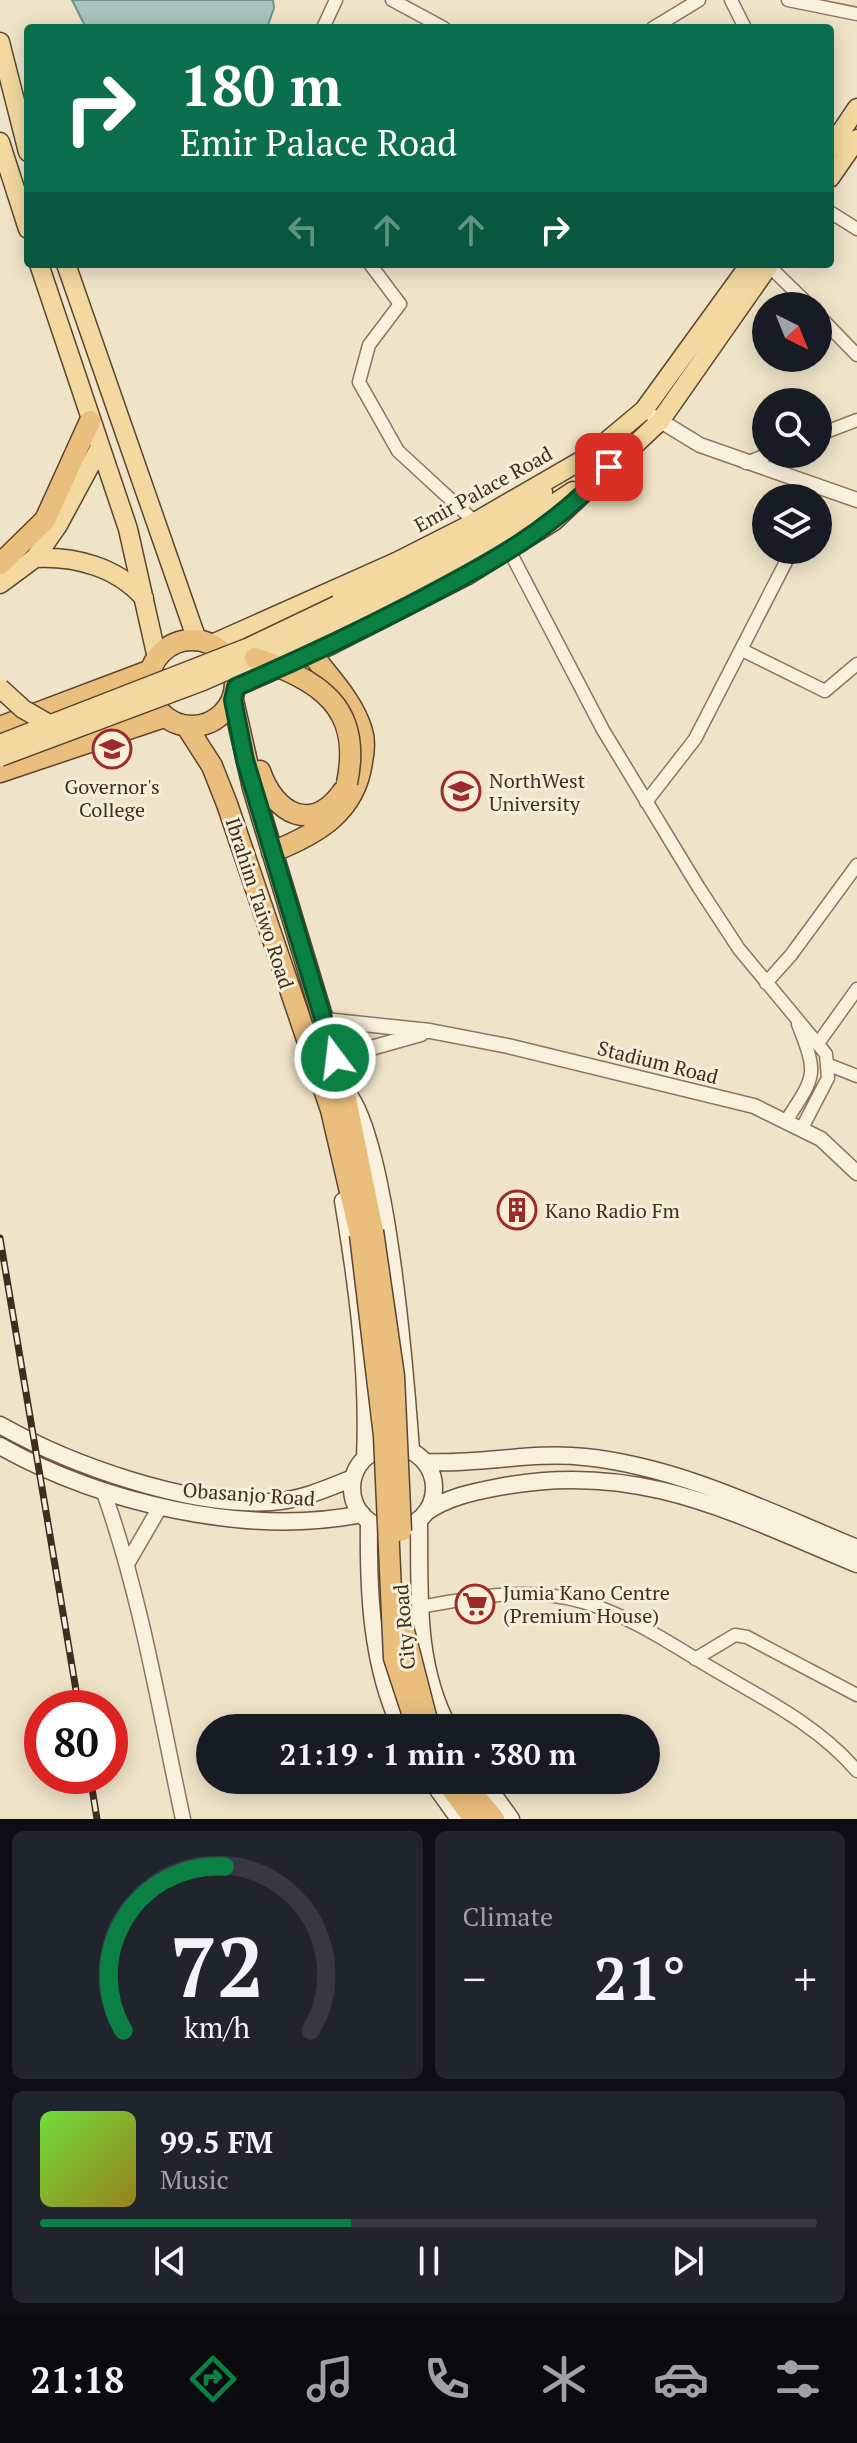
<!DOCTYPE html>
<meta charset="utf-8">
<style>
:root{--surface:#171b24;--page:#20242c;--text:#f1f3f6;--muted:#9ea1a6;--line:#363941;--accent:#0b8043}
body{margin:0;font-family:"PT Serif",serif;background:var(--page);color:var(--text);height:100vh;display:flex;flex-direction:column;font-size:30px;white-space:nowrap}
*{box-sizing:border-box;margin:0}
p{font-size:26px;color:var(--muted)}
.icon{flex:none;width:44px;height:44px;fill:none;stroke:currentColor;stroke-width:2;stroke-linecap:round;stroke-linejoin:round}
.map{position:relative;height:1819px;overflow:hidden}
.panel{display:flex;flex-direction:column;gap:12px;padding:12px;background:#0d0f14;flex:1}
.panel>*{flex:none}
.guide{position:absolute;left:24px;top:24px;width:810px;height:244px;border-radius:8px;box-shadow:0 4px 20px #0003;background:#0b6e4f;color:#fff;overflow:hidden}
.needle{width:52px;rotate:137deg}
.controls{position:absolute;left:752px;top:292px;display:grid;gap:16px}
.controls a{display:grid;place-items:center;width:80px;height:80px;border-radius:50%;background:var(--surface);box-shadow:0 4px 20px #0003;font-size:40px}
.speed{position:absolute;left:24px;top:1690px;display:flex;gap:16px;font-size:40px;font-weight:700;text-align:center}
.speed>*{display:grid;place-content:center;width:104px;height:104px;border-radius:50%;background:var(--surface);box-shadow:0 4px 20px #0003;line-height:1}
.speed .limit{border:12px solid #d22;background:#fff;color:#111}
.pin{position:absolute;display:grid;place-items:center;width:68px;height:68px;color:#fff;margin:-34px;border-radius:16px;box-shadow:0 4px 12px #0006}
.me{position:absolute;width:88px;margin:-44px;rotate:345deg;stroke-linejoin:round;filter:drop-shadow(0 0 6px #0008)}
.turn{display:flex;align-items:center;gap:28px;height:168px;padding:0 24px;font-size:36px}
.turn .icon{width:104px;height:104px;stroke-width:2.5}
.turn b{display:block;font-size:56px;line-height:68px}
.lanes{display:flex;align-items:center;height:76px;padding:0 24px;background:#0003;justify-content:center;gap:40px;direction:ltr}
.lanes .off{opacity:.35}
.big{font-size:60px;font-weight:600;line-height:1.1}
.panel .tile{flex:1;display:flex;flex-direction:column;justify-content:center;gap:12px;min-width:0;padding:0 28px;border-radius:12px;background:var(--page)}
.panel .dial{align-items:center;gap:0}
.dial svg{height:208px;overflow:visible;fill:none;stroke:var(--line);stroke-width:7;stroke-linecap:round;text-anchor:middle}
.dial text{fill:var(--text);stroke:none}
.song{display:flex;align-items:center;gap:24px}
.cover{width:96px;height:96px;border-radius:12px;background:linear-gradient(135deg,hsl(100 70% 55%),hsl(50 70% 35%))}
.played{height:8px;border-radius:4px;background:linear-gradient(90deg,var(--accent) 40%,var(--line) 40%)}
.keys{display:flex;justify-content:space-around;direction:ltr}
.heat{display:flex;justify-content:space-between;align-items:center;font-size:44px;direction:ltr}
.panel .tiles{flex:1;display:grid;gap:12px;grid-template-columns:1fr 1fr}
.tile:last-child{grid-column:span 2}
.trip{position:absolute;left:196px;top:1714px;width:464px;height:80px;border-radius:40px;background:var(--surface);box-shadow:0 4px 20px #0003;font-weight:600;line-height:80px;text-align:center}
.menu{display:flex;height:128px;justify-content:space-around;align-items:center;background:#090b0e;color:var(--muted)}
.menu .icon{width:56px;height:56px}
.menu .current{color:var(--accent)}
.menu b{font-size:36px;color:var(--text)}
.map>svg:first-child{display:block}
</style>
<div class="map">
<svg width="857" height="1819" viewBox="0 0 857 1819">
<rect width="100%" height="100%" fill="#f0e4c8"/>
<!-- water -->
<path fill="#a9c4bc" stroke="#6f938a" stroke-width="2" d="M72,0H273L274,8L267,28H86Z"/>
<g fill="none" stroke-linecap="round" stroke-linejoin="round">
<defs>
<path id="minor" d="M392,0L444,28
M731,0L745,28
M788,0L857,14
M323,28L336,0
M653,28L699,0
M830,212L857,229
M370,264L400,304L369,345L359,382L398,451L475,522
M769,266L810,306
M818,315L857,355
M818,435L857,420
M746,463L769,454
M510,552L603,730L699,888L739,949L826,1054L828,1078L802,1128
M744,651L825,691L857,664
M646,802L695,739L792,550
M766,983L791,955L857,865
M819,1042L857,989
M829,1065L857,1076
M786,1121C816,1075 818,1075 798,1024
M420,1607C473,1597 530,1586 583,1602C628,1615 668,1642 708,1666C760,1697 817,1724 857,1771
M695,1659L735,1635L747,1637L857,1695"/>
<path id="tertiary" d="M654,417L700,445L857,500
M325,1020L430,1031L508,1046L754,1106L821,1139L857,1173
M335,1058L421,1034
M103,1490C141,1596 159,1708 183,1819
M127,1564L160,1507"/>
<path id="secondary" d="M344,1089C387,1130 406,1382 411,1450
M343,1201C357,1285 369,1372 365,1458
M0,1425C71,1465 188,1507 271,1502C301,1500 326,1489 353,1478
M0,1446C101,1503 247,1537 362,1514
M352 1488a41 41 0 1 1 82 0a41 41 0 1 1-82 0Z
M426,1462C479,1465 532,1451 585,1457C681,1467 769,1512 857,1548
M425,1513C447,1497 473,1492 499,1487C638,1460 733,1513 857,1564
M419,1519C420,1590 414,1663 449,1728
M369,1521C368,1590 371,1665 401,1728
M431,1780L459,1819
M483,1780L511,1819"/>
<path id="primary" d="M0,42L28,152
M0,142L28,229
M830,148L857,108
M830,178L857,139
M39,264L128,529L157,658
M66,264L197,640
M35,558C75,556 117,567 144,598
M0,584L35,558L58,525L99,449
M337,605C408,571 481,540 543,492
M344,619L486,549L573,491
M212,644L396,562L475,522L589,456L644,410L750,264
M236,687L329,646L466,576L554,521L660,421L770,264"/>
<path id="trunk" d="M0,564L45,520L90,421
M149 683a43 43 0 1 1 86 0a43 43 0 1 1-86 0Z
M233,700L253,788L344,1089L373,1231
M0,727L151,670
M187,727L212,766L227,804L331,1110L360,1235
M260,771C275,815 313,834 343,791
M0,772L164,717
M272,852C317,834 355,813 362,762C364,752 365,740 362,731C354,702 329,677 311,653
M445,1780L474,1819
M462,1780L494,1819"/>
</defs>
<!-- minor casing -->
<use href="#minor" stroke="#8d765c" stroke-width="15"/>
<!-- tertiary casing -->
<use href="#tertiary" stroke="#8d765c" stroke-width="17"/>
<!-- secondary casing -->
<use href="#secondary" stroke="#6f573f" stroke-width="19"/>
<!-- primary casing -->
<use href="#primary" stroke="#5b4430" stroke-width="21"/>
<!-- trunk casing -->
<use href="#trunk" stroke="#5b4430" stroke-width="23"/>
<!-- minor -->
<use href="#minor" stroke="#faf1dc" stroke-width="12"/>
<!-- tertiary -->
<use href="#tertiary" stroke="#faf1dc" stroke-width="14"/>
<!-- secondary -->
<use href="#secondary" stroke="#faf1dc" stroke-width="16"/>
<!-- primary -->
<use href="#primary" stroke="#f3d9a0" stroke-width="18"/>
<!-- trunk -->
<use href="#trunk" stroke="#eabe7c" stroke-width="20"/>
<defs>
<path id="rail" d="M0,1238L79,1708
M90,1776L97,1819"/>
</defs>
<!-- rail casing -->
<use href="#rail" stroke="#3d2e20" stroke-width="7"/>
<!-- rail -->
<use href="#rail" stroke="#f7eed8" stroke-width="4" stroke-dasharray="12" stroke-linecap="butt"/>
<defs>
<path id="primary-bridge" d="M0,688L23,709L51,725
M0,744L247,648L337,605
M0,757L203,681L344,619"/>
<path id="trunk-bridge" d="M255,658C319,681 363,706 347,783
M373,1231L394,1376L401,1531
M360,1235L384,1436L394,1658L417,1728
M403,1627L427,1720"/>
</defs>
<!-- primary-bridge casing -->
<use href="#primary-bridge" stroke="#5b4430" stroke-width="21" stroke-linecap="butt"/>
<!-- trunk-bridge casing -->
<use href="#trunk-bridge" stroke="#5b4430" stroke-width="23" stroke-linecap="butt"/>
<!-- primary-bridge -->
<use href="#primary-bridge" stroke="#f3d9a0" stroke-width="18"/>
<!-- trunk-bridge -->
<use href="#trunk-bridge" stroke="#eabe7c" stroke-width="20"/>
</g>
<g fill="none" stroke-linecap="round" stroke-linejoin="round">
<defs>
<path id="route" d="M335,1058L245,760L233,700L236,687C294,662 352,635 408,606C483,567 553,531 609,467"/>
</defs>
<!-- route casing -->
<use href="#route" stroke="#07532c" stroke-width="20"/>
<!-- route -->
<use href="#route" stroke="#0b8043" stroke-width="14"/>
</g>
<!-- icons -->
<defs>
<symbol id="school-ring" viewBox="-11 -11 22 22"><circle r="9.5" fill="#f7eed8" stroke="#9e2a2b" stroke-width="1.5"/><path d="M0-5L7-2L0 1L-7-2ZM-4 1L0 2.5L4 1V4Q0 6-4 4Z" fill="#9e2a2b"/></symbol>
<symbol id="university-ring" viewBox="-11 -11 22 22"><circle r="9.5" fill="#f7eed8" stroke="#9e2a2b" stroke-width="1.5"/><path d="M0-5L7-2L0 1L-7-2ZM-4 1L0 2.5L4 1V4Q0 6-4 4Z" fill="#9e2a2b"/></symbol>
<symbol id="building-ring" viewBox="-11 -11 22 22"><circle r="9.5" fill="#f7eed8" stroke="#9e2a2b" stroke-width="1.5"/><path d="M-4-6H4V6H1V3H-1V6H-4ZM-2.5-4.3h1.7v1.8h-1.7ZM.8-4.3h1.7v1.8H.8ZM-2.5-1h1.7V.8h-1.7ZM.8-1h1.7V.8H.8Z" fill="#9e2a2b"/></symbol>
<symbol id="supermarket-ring" viewBox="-11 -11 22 22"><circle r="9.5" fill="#f7eed8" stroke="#9e2a2b" stroke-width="1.5"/><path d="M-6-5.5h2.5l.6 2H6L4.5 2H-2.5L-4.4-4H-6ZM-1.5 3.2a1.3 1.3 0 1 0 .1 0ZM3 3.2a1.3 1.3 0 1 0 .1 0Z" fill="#9e2a2b"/></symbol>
</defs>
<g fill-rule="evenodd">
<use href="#school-ring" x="90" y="727" width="44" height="44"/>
<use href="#university-ring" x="439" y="769" width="44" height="44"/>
<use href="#building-ring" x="495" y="1188" width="44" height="44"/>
<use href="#supermarket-ring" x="453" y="1582" width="44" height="44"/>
</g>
<g text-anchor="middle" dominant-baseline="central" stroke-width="6" stroke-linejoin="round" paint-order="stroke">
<!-- street labels -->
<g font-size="20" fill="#3d2e20" stroke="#f7eed8">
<text transform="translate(483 489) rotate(-29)">Emir Palace Road</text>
<text transform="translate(260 903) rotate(72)">Ibrahim Taiwo Road</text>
<text transform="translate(658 1062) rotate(14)">Stadium Road</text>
<text transform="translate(249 1494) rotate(4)">Obasanjo Road</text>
<text transform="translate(404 1627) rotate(-95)">City Road</text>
</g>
<!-- poi labels -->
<g font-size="20" fill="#3d2e20" stroke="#f7eed8" text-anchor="start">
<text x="489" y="780">NorthWest<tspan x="489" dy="23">University</tspan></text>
<text x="112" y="786" text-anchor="middle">Governor's<tspan x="112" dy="23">College</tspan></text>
<text x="545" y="1210">Kano Radio Fm</text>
<text x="503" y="1592">Jumia Kano Centre<tspan x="503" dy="23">(Premium House)</tspan></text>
</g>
</g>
</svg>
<div class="controls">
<a><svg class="needle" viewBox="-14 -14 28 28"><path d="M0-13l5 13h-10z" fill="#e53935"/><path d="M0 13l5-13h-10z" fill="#9ea1a6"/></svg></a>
<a><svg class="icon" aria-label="search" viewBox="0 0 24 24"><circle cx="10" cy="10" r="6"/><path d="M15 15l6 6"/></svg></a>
<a><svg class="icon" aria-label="layers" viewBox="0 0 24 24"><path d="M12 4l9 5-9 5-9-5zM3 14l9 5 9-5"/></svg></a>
</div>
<div class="speed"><div class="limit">80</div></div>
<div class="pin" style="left:609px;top:467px;background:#d93025"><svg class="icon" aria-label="arrive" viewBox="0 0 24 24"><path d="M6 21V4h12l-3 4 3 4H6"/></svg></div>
<svg class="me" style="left:335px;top:1058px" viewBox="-20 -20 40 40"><circle r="17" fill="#0b8043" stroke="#fff" stroke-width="3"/><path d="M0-11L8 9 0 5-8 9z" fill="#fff"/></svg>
<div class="trip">21:19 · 1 min · 380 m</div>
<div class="guide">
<div class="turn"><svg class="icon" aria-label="right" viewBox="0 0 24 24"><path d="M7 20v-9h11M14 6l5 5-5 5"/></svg><div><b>180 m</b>Emir Palace Road</div></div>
<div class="lanes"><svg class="icon off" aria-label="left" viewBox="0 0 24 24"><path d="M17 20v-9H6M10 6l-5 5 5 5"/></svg><svg class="icon off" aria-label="ahead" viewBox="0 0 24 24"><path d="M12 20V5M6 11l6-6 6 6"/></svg><svg class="icon off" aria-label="ahead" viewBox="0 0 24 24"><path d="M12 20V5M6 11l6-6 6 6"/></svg><svg class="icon" aria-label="right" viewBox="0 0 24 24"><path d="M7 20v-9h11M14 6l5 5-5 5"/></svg></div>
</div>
</div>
<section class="panel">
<div class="tiles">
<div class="tile dial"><svg viewBox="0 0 100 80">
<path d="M14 69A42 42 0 1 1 86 69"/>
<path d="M14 69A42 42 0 0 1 53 6" stroke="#0b8043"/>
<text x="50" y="56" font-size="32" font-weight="700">72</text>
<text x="50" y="72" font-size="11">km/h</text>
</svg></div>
<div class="tile"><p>Climate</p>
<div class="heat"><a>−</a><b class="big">21°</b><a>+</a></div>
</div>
<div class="tile">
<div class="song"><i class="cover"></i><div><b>99.5 FM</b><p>Music</p></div></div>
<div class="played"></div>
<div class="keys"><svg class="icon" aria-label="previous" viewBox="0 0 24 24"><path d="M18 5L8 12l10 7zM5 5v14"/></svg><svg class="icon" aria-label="pause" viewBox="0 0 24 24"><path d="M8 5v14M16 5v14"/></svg><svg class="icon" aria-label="next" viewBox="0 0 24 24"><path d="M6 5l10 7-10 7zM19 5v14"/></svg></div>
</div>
</div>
</section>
<nav class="menu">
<b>21:18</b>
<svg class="icon current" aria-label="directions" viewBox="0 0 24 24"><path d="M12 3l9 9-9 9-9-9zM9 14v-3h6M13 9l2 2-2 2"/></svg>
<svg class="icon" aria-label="music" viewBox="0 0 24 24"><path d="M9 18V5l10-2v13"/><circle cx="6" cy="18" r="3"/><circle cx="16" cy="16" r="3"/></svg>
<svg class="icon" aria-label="phone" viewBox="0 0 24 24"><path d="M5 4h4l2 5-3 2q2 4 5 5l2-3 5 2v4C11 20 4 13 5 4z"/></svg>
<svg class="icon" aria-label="climate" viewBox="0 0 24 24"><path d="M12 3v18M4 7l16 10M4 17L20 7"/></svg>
<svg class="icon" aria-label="car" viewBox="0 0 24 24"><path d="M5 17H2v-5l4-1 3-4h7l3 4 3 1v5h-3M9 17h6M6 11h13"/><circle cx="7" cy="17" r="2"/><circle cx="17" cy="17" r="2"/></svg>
<svg class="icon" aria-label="filters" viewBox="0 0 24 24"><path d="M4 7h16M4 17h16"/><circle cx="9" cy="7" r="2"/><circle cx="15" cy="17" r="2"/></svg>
</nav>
